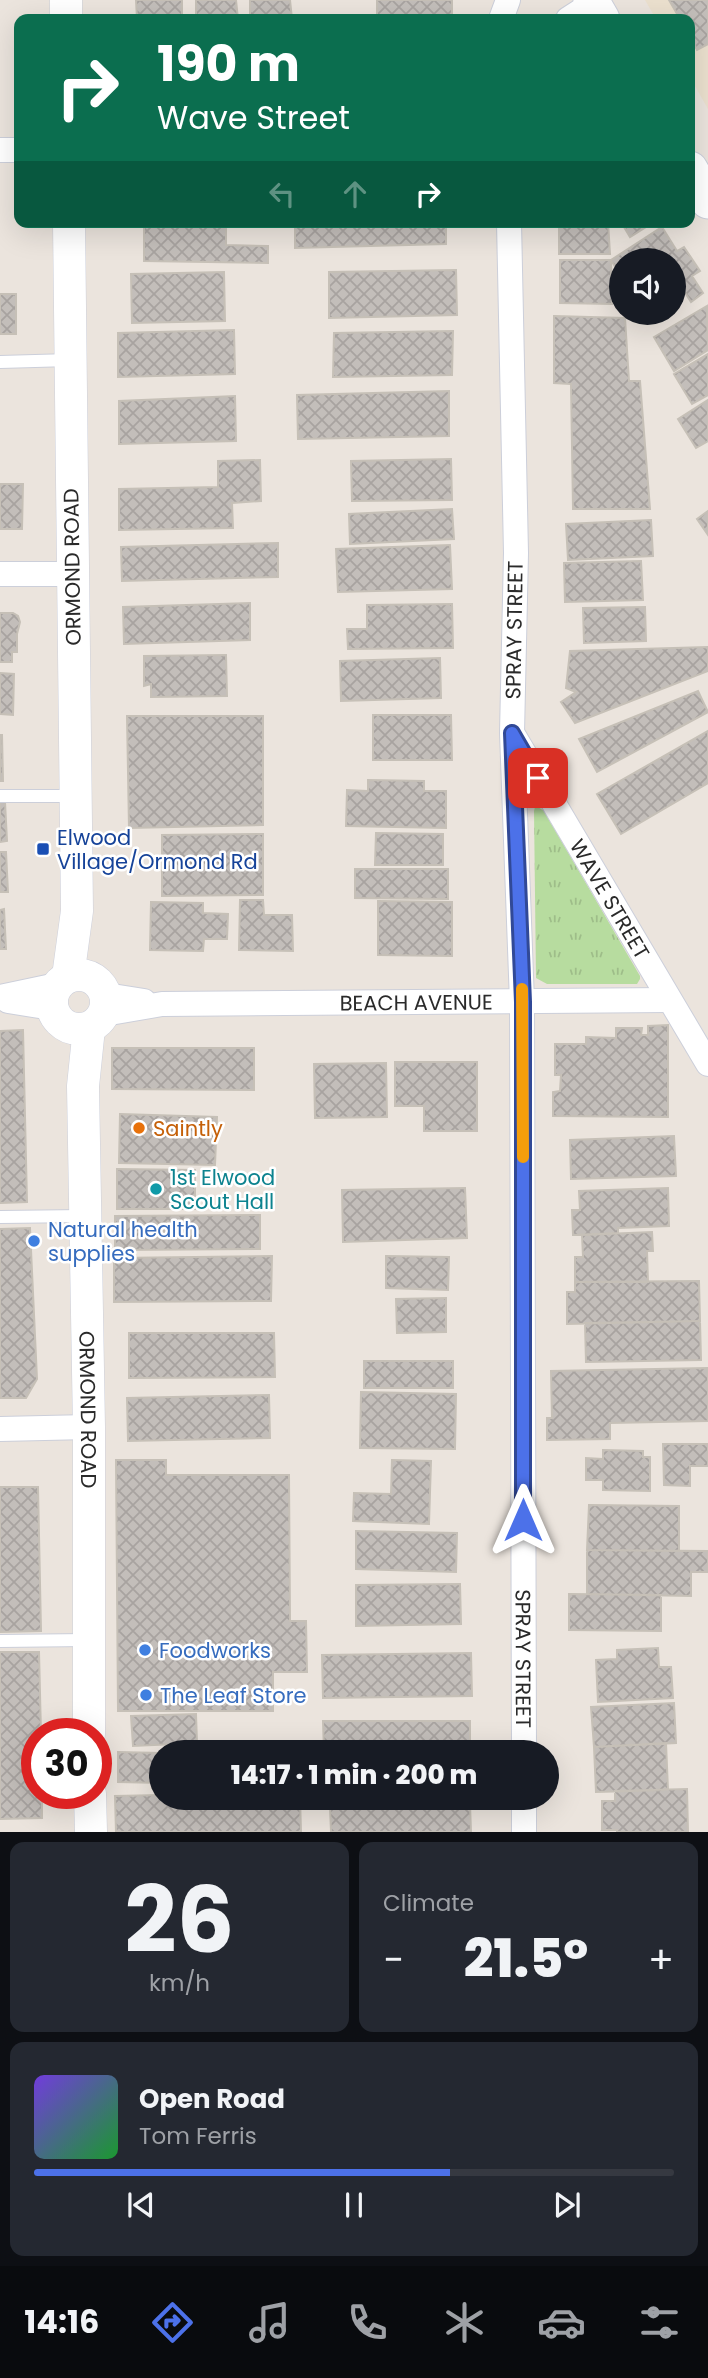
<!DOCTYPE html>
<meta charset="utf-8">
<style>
:root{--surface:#171b24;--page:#242831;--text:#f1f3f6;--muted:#9ea1a6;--line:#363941;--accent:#4c71e9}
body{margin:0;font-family:Poppins,sans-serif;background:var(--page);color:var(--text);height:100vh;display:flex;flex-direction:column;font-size:26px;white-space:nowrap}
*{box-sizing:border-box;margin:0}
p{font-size:23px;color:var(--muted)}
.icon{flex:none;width:38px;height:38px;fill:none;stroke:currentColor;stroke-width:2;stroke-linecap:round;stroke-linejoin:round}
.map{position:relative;height:1832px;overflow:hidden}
.drawer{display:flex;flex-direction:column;gap:10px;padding:10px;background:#0d0f14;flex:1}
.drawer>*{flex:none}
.guide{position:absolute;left:14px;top:14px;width:681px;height:214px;border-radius:14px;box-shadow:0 7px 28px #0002;background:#0b6e4f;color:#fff;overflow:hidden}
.controls{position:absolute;left:609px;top:248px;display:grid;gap:14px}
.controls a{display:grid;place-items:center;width:77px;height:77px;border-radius:50%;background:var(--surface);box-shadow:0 7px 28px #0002;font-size:35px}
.speed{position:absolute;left:21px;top:1718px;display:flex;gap:14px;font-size:35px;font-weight:700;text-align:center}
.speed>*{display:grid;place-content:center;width:91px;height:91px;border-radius:50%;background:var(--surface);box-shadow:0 7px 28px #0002;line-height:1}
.speed .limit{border:10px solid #d22;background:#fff;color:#111}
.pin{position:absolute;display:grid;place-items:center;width:60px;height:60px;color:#fff;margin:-30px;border-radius:14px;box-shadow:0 4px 10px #0006}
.me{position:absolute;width:77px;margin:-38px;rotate:0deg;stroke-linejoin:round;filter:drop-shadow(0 0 5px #0008)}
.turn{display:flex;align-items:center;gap:24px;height:147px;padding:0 28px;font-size:32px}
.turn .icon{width:91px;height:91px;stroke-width:2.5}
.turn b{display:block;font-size:49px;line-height:60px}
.lanes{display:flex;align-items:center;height:66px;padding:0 28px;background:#0003;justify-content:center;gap:35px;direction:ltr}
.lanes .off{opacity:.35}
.big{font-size:52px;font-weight:800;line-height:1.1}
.drawer .card{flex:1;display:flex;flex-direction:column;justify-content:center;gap:10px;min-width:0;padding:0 24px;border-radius:14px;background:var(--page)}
.drawer .dial{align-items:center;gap:0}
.dial b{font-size:91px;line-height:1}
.song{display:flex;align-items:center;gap:21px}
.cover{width:84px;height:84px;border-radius:10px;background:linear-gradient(135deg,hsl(260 70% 55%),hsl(130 70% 35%))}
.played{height:7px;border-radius:4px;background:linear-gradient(90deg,var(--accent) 65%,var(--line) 65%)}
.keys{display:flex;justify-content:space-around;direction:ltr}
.heat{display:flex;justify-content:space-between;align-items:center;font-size:38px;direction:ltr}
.drawer .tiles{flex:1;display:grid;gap:10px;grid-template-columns:1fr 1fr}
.card:last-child{grid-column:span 2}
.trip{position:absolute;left:149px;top:1740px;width:410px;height:70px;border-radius:35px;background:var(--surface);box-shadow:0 7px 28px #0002;font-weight:800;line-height:70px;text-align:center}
.tabs{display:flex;height:112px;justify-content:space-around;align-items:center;background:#090b0e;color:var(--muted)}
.tabs .icon{width:49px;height:49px}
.tabs .active{color:var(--accent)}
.tabs b{font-size:32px;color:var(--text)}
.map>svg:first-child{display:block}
</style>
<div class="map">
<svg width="708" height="1832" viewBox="0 0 708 1832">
<defs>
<pattern id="park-tufts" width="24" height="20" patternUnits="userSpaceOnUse" patternTransform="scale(1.75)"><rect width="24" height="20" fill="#b7dc9f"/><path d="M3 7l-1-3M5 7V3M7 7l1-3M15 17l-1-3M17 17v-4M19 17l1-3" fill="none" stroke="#9ebd89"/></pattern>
<pattern id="building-cross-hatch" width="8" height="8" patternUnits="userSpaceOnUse" patternTransform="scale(1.75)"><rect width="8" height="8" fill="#c3beba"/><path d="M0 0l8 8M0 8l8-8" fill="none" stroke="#a8a3a0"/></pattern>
</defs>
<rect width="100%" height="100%" fill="#ebe4dd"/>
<!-- education -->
<path fill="#ebe0ce" d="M645,0H708V109L690,77V19H656Z"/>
<!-- park -->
<path fill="url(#park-tufts)" d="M538,807L544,811L640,976V979L637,984H547L536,978L534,811L535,807Z"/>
<!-- building -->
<path fill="url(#building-cross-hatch)" stroke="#c6c0b7" stroke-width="2" d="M136,0H182V19H137Z
M196,0H236L238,19H196Z
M250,0H290L292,19H250Z
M377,0H452V17H377Z
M669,0H708V44L697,50L690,36V19H680Z
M295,222H446V244L295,248Z
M559,222H608L610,254H559Z
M621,222H654L630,237Z
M144,224L226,225V245L268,246V263L144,261Z
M662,227L677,251L684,247L700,271L692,276L703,293L691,302L684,291L674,297V261H621V276L611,260Z
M560,260H611L612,304L560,303Z
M456,270L457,315L329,318V272Z
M224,272L225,321L132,323L131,274Z
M0,294H16V334H0Z
M707,306L708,350L674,371L654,337Z
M554,316L625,318L629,381H640L650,509H573L571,384L554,383Z
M234,330L235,374L118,377V333Z
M453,331L452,375L333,377L334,333Z
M708,354V395L692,404L674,374Z
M449,391V436L298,439L297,395Z
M235,396L236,441L119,444V401Z
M708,400V441L696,448L678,419Z
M451,459L452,500L352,501L351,461Z
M260,460L261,501L232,503L233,528L119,530V489L218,487V461Z
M0,484H23L22,529H0Z
M452,509L454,539L350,544L349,514Z
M708,511V535L697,519Z
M651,520L653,556L568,560L566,524Z
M278,543V577L122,581L121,547Z
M450,545L452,589L338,592L336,549Z
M641,561L643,600L565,602L564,563Z
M250,603V640L124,644L123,607Z
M452,604L453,648L348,649L347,629H367V605Z
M645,607L646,641L584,643L583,608Z
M0,613H13L18,616L20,622L17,634V652H12V662H0Z
M708,647V671L575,723L561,702L576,692L566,688L570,651Z
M226,655L227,696L151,697V684L144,686V656Z
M440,658L441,698L341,701L340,661Z
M0,673L14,674L13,715L0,714Z
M698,691L708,712L597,772L579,739Z
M373,715H451L452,760H373Z
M127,716H263V825L129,828Z
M708,731V783L621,834L597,794Z
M0,735H2L3,781H0Z
M368,780L424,781V791H446V828L346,826L347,790L368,791Z
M0,802H5L7,841L0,842Z
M376,833L443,834V865H375Z
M263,834V895L162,896V835Z
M0,852H6L8,892H0Z
M355,869H448V899L355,898Z
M240,900H263L264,915H292L293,951L239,950Z
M378,901L452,902V956L378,955Z
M151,902L203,903V913L228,914L227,939H204L203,951L150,950Z
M4,909L6,949H0V910Z
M668,1025V1117L553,1116V1092L560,1091L561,1075H555V1044H586V1037L616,1038V1028H642L641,1035H648V1026Z
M23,1030L27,1202L0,1203V1031Z
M112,1048H254V1090L112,1089Z
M395,1062H477V1131H424V1106H395Z
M386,1063L387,1117L315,1118L314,1064Z
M120,1114L217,1117L215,1165L119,1163Z
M674,1136L676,1176L571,1179L570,1140Z
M117,1169L195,1170V1209H117Z
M465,1188L467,1238L343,1242L342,1190Z
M668,1188L669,1226L618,1228V1233L573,1235L572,1210H580L579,1191Z
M260,1215V1249L115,1250V1216Z
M30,1228L37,1379L26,1398H0V1229Z
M652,1232L653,1251H647L648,1282H575V1257H583L582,1235Z
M272,1256L271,1301L114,1302V1258Z
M386,1256L449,1257L448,1290L386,1288Z
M699,1281L700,1321L567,1324V1292H575V1282Z
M446,1298V1332L397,1333L396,1299Z
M700,1321L701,1360L586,1362L585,1323Z
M129,1333H274L275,1377L129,1378Z
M364,1361H453V1388H364Z
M708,1368V1421L610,1423V1439L547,1440V1418H552L551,1371Z
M361,1392L456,1394L455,1449L360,1448Z
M269,1395L270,1438L128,1441L127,1398Z
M663,1444H708V1466H690V1486L664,1485Z
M603,1450L643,1451V1457H650V1491L603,1490V1480H586V1458L603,1459Z
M116,1460H166V1475H289L290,1621H306L307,1672H273V1711H118Z
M392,1460L431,1461L429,1524L353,1521L354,1493L391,1494Z
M0,1487H38L41,1631L0,1632Z
M589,1505L679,1506V1551L587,1550Z
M356,1531L457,1533L456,1572L356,1569Z
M587,1550L708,1551V1572H691V1596L587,1594Z
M460,1584L461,1624L356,1626V1585Z
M569,1594L661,1595V1631L569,1630Z
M658,1648L659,1667H671L673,1698L598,1702L596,1660L617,1659V1650Z
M0,1652H39L41,1734H37V1794H42V1818L0,1819Z
M471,1653L472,1696L323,1698L322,1655Z
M674,1703L676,1743L594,1747L591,1707Z
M196,1714L197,1743L133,1746L131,1716Z
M323,1721H470V1752H324Z
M666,1743L668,1790L596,1792L594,1747Z
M118,1752L161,1753V1783L118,1782Z
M687,1789L688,1832H617V1830H602V1801H615V1791Z
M161,1795V1797H300L301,1832H116L115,1796Z
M470,1804L471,1832H331L330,1807Z"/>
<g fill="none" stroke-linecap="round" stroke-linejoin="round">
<defs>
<path id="service" d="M0,362L70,360
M0,796H75
M0,1217L84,1216
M0,1641L87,1640"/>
<g id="minor">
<path d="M501,19L508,0"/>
<path d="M568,19L593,3"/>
<path d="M0,150H19"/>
<path id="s1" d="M509,222L516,553L512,733L522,1002L524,1752"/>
<path d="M0,574H71"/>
<path id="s2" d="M514,736L708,1064"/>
<path d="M106,995L144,1001"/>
<path d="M0,997L57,985"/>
<path d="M8,1001L52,1008"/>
<path id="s3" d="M104,1014L162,1004L669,1000"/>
<path d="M0,1429L89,1427"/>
<path d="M524,1797V1832"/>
</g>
<g id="tertiary">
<path d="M66,0V19"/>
<circle cx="79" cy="1002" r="27"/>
<path d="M68,977L77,911L69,222"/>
<path id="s4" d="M89,1028L83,1086L89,1427V1734"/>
<path d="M90,1794L91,1832"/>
</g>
<path id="secondary" d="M591,0L602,19
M690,169L708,201"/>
</defs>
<!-- service casing -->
<use href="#service" stroke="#cccfda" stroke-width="14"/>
<!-- minor casing -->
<use href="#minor" stroke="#cccfda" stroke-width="26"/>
<!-- tertiary casing -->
<use href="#tertiary" stroke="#cccfda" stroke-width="33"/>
<!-- secondary casing -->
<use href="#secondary" stroke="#cccfda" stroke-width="37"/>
<!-- service -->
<use href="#service" stroke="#fff" stroke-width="12"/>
<!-- minor -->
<use href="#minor" stroke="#fff" stroke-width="24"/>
<!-- tertiary -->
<use href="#tertiary" stroke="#fff" stroke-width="32"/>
<!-- secondary -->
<use href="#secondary" stroke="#fff" stroke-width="35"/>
</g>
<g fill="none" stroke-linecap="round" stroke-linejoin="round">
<defs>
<path id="route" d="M523,1520V1002L512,733L538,778"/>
</defs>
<!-- route casing -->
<use href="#route" stroke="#314997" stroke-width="18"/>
<!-- route -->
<use href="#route" stroke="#4c71e9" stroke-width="12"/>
<!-- slow -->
<path stroke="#f59e0b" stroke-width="12" d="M522,989L523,1157"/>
</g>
<!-- markers -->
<rect fill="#1a4fb4" stroke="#fff" stroke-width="2.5" x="36" y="842" width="14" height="14" rx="3.5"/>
<circle fill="#e8710a" stroke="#fff" stroke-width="2.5" cx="139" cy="1128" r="7"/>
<circle fill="#0f9aa8" stroke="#fff" stroke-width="2.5" cx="156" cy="1189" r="7"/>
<g fill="#3f7fe0" stroke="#fff" stroke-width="2.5">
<circle cx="34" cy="1241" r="7"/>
<circle cx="145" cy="1650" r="7"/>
<circle cx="146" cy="1695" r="7"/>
</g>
<g text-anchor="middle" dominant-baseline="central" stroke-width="5" stroke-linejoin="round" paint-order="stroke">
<!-- street labels -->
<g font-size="21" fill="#2a2a2a" stroke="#fff">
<text transform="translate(72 567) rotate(-91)">ORMOND ROAD</text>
<text transform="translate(514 630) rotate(-89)">SPRAY STREET</text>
<text stroke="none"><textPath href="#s2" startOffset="189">WAVE STREET</textPath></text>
<text stroke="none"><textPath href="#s3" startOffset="313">BEACH AVENUE</textPath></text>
<text stroke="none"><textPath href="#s4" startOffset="382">ORMOND ROAD</textPath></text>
<text stroke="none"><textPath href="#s1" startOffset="1437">SPRAY STREET</textPath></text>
</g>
<!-- transit labels -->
<g font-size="21" fill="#164399" stroke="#fff" text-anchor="start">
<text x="57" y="837">Elwood<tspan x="57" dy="24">Village/Ormond Rd</tspan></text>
</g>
<!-- food labels -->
<g font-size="21" fill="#c56008" stroke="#fff" text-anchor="start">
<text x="153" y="1128">Saintly</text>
</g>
<!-- culture labels -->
<g font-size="21" fill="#0d838f" stroke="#fff" text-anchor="start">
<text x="170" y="1177">1st Elwood<tspan x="170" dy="24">Scout Hall</tspan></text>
</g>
<!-- shop labels -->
<g font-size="21" fill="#366cbe" stroke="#fff" text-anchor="start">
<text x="48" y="1229">Natural health<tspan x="48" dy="24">supplies</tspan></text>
<text x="159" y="1650">Foodworks</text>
<text x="160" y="1695">The Leaf Store</text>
</g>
</g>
</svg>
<div class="controls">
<a><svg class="icon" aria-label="sound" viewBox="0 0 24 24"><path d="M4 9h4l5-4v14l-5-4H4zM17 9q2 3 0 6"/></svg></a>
</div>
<div class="speed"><div class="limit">30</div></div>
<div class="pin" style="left:538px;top:778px;background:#d93025"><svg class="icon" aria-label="arrive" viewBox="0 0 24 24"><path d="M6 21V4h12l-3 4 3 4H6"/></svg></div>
<svg class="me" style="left:523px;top:1520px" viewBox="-20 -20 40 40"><path d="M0-17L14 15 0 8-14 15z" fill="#4c71e9" stroke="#fff" stroke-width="4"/></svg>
<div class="trip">14:17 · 1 min · 200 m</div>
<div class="guide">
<div class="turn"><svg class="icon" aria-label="right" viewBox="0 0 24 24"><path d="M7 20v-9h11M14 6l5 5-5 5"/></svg><div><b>190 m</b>Wave Street</div></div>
<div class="lanes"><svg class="icon off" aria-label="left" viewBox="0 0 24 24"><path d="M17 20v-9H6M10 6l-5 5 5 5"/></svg><svg class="icon off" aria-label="ahead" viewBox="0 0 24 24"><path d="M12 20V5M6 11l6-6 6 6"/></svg><svg class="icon" aria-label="right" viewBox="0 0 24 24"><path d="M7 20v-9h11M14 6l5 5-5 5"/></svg></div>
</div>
</div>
<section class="drawer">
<div class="tiles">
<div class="card dial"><b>26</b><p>km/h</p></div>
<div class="card"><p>Climate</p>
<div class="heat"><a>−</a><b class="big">21.5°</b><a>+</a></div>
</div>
<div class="card">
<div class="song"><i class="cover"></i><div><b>Open Road</b><p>Tom Ferris</p></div></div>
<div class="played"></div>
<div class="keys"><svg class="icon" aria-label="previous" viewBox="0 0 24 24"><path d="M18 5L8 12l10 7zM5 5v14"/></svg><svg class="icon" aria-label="pause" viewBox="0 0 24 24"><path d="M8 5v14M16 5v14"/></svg><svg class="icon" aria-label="next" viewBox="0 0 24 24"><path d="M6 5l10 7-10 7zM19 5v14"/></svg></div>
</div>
</div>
</section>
<nav class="tabs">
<b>14:16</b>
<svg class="icon active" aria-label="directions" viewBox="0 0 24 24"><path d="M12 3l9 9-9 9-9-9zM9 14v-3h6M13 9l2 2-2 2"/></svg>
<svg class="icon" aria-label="music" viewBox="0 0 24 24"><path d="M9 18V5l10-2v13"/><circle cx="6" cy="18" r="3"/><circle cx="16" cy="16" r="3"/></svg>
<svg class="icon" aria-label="phone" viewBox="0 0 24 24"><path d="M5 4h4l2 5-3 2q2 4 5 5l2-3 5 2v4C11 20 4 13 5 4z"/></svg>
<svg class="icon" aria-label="climate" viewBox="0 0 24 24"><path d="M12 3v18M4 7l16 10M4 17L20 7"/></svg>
<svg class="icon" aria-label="car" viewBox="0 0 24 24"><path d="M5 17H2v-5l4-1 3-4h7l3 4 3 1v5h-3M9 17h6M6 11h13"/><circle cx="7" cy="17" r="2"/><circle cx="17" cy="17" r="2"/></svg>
<svg class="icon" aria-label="filters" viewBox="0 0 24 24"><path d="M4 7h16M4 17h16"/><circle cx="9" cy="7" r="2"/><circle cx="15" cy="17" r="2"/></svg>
</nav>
